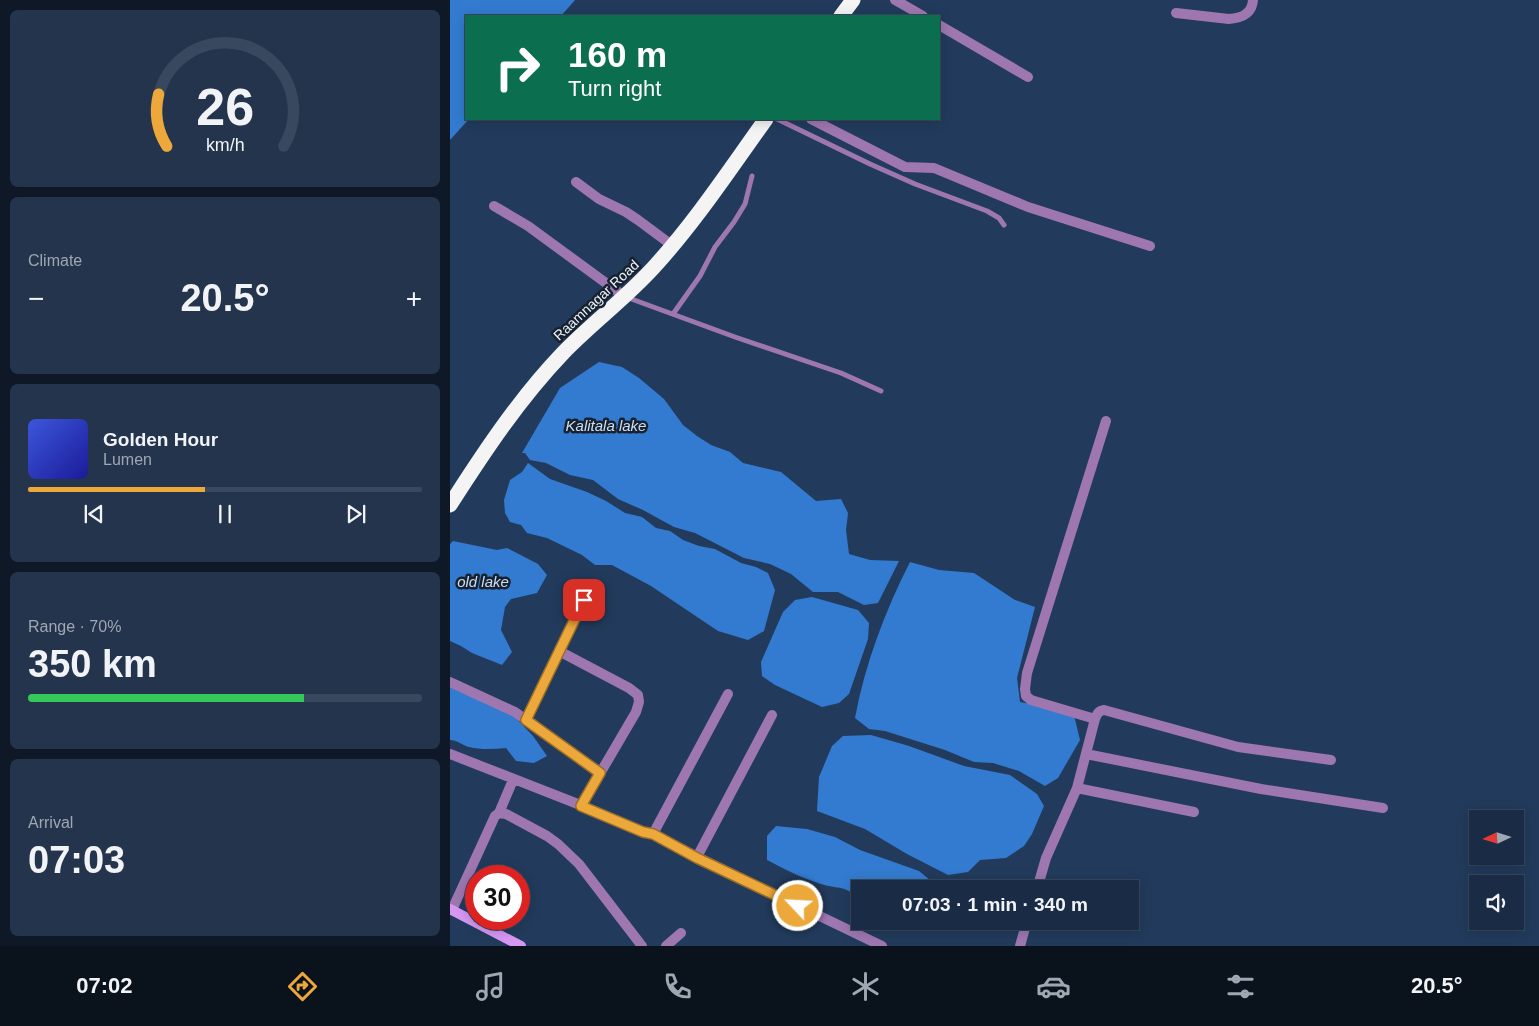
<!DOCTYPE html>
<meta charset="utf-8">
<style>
:root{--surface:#1a2c45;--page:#23344c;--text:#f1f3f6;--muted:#9fa7b3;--line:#38485e;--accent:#eda83b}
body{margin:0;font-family:Helvetica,sans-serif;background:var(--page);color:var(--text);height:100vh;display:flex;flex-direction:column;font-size:19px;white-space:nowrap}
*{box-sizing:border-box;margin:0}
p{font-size:16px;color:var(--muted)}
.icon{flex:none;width:28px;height:28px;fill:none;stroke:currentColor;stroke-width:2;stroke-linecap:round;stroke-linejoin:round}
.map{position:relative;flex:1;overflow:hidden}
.details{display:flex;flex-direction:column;gap:10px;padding:10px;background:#0e1826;width:450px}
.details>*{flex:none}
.guide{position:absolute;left:15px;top:15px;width:475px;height:105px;border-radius:0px;box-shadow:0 2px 12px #0003,0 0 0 1px var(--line);background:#0b6e4f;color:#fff;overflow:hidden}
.needle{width:32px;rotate:266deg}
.tools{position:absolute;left:1019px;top:810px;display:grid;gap:10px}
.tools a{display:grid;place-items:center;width:55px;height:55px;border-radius:0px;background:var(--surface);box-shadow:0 2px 12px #0003,0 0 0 1px var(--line);font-size:25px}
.speed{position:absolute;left:15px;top:865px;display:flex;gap:10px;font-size:25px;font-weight:700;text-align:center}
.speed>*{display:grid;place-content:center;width:65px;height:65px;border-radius:50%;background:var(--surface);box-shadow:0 2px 12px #0003,0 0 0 1px var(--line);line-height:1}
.speed .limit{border:8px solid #d22;background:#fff;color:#111}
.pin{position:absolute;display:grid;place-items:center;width:42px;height:42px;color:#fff;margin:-21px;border-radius:10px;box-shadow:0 2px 8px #0006}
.me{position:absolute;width:55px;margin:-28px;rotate:295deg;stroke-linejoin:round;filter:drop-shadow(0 0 4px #0008)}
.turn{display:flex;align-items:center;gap:18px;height:105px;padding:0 20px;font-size:22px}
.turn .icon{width:65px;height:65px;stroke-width:2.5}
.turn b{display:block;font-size:35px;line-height:42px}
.big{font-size:38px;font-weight:700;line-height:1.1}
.details .card{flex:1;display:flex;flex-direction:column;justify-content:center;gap:8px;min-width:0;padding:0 18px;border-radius:8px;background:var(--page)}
.details .dial{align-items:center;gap:0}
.dial svg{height:130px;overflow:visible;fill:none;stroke:var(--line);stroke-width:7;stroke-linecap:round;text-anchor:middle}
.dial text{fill:var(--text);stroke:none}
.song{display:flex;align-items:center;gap:15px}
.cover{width:60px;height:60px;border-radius:8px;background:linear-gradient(135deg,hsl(230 70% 55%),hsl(240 70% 35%))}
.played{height:5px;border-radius:2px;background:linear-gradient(90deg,var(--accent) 45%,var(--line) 45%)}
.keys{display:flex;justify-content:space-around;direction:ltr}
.heat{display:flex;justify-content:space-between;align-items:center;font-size:28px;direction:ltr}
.charge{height:8px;border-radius:4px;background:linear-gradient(90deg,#34c759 70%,var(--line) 0)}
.trip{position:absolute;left:401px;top:880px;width:288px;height:50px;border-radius:0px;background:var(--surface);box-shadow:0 2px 12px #0003,0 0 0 1px var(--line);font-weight:700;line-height:50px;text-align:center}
.tabs{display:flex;height:80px;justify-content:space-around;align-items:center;background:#0a121c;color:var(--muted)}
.tabs .icon{width:35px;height:35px}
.tabs .current{color:var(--accent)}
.tabs b{font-size:22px;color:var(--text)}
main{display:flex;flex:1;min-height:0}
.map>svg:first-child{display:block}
</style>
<main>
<section class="details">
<div class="card dial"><svg viewBox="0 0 100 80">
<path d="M14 69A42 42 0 1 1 86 69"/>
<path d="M14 69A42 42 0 0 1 9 37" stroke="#eda83b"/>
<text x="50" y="56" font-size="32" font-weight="700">26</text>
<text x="50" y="72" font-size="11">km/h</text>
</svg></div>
<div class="card"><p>Climate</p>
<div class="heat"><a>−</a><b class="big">20.5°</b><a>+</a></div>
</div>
<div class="card">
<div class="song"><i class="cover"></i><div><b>Golden Hour</b><p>Lumen</p></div></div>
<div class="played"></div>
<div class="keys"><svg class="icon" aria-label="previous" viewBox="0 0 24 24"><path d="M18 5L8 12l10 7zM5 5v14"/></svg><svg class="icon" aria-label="pause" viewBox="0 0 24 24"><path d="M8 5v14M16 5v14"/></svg><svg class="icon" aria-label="next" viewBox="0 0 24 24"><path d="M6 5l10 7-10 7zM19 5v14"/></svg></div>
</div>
<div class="card"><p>Range · 70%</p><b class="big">350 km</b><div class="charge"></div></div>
<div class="card"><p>Arrival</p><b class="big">07:03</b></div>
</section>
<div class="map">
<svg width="1089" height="946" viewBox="0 0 1089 946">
<rect width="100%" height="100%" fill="#223b5c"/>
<!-- water -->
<path fill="#337bd0" d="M0,0H125L111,16H16V119H19L0,140Z
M149,362L172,367L189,378L214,399L233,425L247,436L261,445L280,452L293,463L331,472L366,501L391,499L398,513L396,530L399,554L420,560L449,561L428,603L414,605L388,592H363L341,574L320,564L294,558L245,533L224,527L193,510L168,499L143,480L120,475L96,463L80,460L75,453H72L110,388Z
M78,463L100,479L137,492L156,501L175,513L192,517L206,528L220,531L233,540L249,546L265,549L291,563L306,567L318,573L325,590L314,631L298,640L268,631L201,586L162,565H145L132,555L97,538L77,533L71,525L60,522L55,513L54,500L60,480L72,472Z
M3,541L47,550L57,548L88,564L97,575L87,593L61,599L55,607L51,630L62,652L52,665L22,653L11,646L0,641V544Z
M460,562L489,570L524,573L565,600L585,607L567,678L570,702L599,707L624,715L630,740L608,778L595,786L569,771L543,763L524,762L495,750L435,731L419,729L405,718C415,664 435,611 460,562Z
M362,597L408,610L419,623L418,639L399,694L389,703L372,707L325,685L312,676L311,662L333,612L345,600Z
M0,687L63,715L83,736L97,756L84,763L66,761L56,748C44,749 31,750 19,747C12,745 7,740 0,740Z
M421,735L459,746L514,766L560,775L587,794L594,806L582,834L574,846L556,858L530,860L518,872L498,875L457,854L415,829L367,811L369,777L382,746L393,736Z
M326,826L357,829L385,837L410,850L469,871L491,889H410V900C394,884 390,890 371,884C352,878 334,869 317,860V836Z"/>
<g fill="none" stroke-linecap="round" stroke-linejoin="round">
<!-- lane -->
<path stroke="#9e77b0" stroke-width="5" d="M327,119L420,164L465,184L537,211L549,218L554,225
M176,297L285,337L391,373L431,391
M223,314L250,276L265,247L284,222L295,204L302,176"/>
<!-- street -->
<path stroke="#9e77b0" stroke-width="10" d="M445,0L473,16
M726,13L779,19C792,18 802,14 803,0
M489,25L578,77
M361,119L455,167L484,168L578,207L700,246
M126,182L149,199L176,212L188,220L223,246
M44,206L78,226L175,297
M109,651L179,688L188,695L189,702L186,712L131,806
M0,682L65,712L150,773
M645,719L581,700L576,696L575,689L577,673L656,421
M76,720L134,600
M0,754L138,808L193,832L203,834L247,857L432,946
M636,754L811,789L933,808
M627,788L744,812
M49,813L63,780
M203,834L278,694
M247,857L322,715
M587,889L596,858L627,788L645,719C647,714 648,711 654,710L788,747L881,760
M2,910L45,816L49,813L56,814L97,836L108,844L129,864L192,946
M216,946L231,933
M570,946L577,921"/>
<!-- secondary -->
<path stroke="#d697f3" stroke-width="10" d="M0,909L71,946"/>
<!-- highway -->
<path stroke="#f4f4f4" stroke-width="15" d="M391,16L403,0
M0,505C34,452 69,399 113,353C142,323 176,298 204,267C246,221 280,169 316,119"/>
</g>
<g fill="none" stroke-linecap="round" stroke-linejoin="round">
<defs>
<path id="route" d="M134,600L76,720L150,773L131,806L193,832L203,834L247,858L348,906"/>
</defs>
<!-- route casing -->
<use href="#route" stroke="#9a6d26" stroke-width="12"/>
<!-- route -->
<use href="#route" stroke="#eda83b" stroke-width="9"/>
</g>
<g text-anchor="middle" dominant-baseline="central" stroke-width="5" stroke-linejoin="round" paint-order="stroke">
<!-- street labels -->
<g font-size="14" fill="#edf3fb" stroke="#172231">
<text transform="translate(146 300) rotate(-43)">Raamnagar Road</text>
</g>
<!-- water labels -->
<g font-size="15" font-style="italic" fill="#cddef4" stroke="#172231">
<text x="156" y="425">Kalitala lake</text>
<text x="33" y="581">old lake</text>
</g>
</g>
</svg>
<div class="tools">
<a><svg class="needle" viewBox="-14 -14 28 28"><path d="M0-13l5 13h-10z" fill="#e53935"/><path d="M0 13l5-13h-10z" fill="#9fa7b3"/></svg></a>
<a><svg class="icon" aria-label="sound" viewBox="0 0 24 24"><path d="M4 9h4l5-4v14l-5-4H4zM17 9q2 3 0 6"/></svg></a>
</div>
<div class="speed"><div class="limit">30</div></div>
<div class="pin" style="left:134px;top:600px;background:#d93025"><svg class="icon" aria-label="arrive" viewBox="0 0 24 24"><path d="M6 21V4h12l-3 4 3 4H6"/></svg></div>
<svg class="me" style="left:348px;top:906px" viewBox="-20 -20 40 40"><circle r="17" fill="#eda83b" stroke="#fff" stroke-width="3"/><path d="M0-11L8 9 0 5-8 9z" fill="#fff"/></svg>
<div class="trip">07:03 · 1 min · 340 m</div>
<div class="guide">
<div class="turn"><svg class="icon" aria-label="right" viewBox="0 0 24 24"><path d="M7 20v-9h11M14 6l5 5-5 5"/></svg><div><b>160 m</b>Turn right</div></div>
</div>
</div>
</main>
<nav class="tabs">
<b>07:02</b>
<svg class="icon current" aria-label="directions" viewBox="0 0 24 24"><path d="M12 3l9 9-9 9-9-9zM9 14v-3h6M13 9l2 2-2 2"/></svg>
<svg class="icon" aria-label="music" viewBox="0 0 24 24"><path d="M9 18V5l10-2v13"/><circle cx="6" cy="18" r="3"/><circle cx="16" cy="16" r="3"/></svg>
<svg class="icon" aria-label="phone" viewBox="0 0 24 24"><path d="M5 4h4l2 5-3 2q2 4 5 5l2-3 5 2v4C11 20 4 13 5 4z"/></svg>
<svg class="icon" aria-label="climate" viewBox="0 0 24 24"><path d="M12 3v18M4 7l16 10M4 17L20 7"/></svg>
<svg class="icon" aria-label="car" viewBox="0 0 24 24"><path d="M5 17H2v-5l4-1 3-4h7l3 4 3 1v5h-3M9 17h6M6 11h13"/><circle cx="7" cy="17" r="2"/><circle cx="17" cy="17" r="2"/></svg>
<svg class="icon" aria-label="filters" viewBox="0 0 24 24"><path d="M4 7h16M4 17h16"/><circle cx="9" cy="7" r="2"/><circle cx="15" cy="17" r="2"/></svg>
<b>20.5°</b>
</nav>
